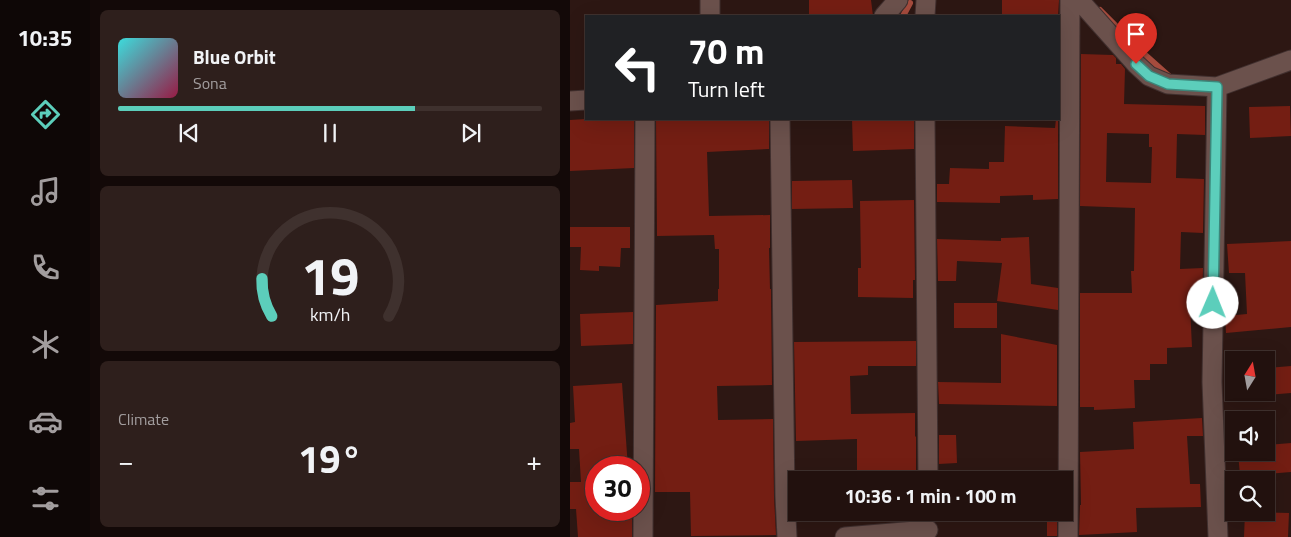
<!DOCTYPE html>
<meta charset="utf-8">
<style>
:root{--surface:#22110e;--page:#2e1f1c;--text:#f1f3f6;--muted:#a29d9e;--line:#3f312e;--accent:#5ccebb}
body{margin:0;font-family:"Titillium Web",sans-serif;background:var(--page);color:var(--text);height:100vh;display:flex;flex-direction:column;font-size:19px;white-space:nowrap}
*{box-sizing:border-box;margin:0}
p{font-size:16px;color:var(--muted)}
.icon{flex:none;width:28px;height:28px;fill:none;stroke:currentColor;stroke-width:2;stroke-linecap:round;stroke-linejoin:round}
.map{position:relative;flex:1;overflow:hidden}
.drawer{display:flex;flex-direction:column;gap:10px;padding:10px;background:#130908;width:480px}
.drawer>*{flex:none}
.banner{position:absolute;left:15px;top:15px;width:475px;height:105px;border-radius:0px;box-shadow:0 5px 20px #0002,0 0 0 1px var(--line);background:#202124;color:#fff;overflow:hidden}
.needle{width:32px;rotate:11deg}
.tools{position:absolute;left:655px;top:351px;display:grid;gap:10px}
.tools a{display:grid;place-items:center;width:50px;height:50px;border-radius:0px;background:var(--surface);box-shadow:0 5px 20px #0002,0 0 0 1px var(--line);font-size:25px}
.speed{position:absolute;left:15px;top:456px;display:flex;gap:10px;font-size:25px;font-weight:700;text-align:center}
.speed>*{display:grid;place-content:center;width:65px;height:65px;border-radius:50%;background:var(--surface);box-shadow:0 5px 20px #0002,0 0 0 1px var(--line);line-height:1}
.speed .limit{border:8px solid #d22;background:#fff;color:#111}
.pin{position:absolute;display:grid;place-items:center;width:42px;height:42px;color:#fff;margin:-51px -21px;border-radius:50% 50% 50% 0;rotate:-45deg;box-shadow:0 0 5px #0007}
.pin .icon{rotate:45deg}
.me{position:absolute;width:55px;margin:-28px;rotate:1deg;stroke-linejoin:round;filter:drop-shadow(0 0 4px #0008)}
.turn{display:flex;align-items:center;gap:18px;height:105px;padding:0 20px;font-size:22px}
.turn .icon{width:65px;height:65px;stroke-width:2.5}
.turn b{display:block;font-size:35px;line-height:42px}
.big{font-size:38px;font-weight:700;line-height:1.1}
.drawer .card{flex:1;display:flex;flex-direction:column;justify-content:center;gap:8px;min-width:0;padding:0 18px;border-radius:8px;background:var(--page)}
.drawer .dial{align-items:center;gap:0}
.dial svg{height:130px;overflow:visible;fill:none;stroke:var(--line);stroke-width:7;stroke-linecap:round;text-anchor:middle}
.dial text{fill:var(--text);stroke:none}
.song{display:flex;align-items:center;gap:15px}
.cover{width:60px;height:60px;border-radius:8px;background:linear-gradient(135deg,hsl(180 70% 55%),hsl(340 70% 35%))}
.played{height:5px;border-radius:2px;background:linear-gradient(90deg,var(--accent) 70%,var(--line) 70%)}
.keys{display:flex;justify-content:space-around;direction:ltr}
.heat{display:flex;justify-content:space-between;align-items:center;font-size:28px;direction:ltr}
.trip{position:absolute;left:218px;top:471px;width:285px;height:50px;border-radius:0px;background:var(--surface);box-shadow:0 5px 20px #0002,0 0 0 1px var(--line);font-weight:700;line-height:50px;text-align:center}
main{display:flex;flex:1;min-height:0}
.tab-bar{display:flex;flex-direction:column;width:90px;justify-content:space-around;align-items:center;background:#0e0706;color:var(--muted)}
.tab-bar .icon{width:35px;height:35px}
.tab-bar .active{color:var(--accent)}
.tab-bar b{font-size:22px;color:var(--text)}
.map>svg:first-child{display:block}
</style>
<main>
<nav class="tab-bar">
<b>10:35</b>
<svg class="icon active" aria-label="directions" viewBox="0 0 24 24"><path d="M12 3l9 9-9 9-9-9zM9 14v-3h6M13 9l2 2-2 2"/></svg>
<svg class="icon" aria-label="music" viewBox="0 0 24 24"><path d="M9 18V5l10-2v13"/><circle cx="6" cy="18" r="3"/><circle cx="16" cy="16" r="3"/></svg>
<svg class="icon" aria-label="phone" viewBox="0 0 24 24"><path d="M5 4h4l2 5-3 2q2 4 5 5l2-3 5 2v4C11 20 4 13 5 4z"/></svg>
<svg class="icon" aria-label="climate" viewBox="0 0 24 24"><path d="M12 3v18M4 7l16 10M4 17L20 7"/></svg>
<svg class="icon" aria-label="car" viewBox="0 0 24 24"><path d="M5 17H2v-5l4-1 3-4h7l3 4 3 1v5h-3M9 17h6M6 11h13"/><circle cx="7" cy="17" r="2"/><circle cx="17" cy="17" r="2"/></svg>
<svg class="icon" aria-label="filters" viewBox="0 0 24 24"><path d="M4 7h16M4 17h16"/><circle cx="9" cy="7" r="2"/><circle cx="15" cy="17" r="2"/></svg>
</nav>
<section class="drawer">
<div class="card">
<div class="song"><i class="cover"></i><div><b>Blue Orbit</b><p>Sona</p></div></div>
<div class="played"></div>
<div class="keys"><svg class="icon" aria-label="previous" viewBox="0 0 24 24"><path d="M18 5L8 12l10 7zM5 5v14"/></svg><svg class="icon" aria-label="pause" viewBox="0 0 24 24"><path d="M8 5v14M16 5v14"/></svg><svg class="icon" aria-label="next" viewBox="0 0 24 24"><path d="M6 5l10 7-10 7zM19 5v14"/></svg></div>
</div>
<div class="card dial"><svg viewBox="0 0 100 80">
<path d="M14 69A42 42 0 1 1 86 69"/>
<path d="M14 69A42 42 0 0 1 8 46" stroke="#5ccebb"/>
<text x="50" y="56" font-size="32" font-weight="700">19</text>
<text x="50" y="72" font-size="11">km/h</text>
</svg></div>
<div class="card"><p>Climate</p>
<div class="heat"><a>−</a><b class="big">19°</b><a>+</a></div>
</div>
</section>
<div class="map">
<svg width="721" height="537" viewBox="0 0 721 537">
<rect width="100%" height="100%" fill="#2d1713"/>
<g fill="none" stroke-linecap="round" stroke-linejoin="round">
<!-- stream -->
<path stroke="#a54b3d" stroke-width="6" d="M530,10L573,53L600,77
M333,16L340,3"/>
</g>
<!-- building -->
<path fill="#741e13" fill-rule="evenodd" d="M239,0H301L303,16H239Z
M432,0H489L488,16H432Z
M511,54L543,55L546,58V64H551L555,69L554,104L635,106V135L607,134L606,178L634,179L633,233L611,232L610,269L633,268L632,306H620L622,347L597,348V364H580V380H564L565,408L524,410V407H510V293H562L561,271H564L565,208L510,206ZM537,133L579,134V147H582L581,183L536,182Z
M720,106L721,136L680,138L679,107Z
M16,119H64V168L0,171V120Z
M86,119H199V149L137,152L139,216L200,215V248H199L200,289H201L202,385L147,386L148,420L203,419L204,496L206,535L121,536L120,492H85L86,305L148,301V289H149V249H145L144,235L87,236Z
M282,119H344V149L283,151Z
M486,119H488V199L463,200V195L430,196V203L367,202V184H379L380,168L419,169V162H434L435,126L485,128Z
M282,180L283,208L222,209V181Z
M344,200L345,280H343V298L288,297V268H291L290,201Z
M0,227H60V248H51L50,267L29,266V271L10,270L11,247H0Z
M459,237L461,284L488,288V310L427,301L432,263L387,261L386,281H368L367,239L431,241V238Z
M721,241V327L656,333L655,316L677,314L675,273H659L657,244Z
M384,303H427V328H384Z
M63,312V344L11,346L10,314Z
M431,334L487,345V406L369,404L368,382L431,383Z
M346,341V366H298V375L280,376L281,414L345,413V437L346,436V471L287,472V439L226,441L224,342Z
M721,366V393L696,395V368Z
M52,383L58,468H26V510H62V537H8L6,509H0V482H11L9,449H0V423L5,422L3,386Z
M632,418L633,436H617L620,484H630L631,507L566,508L567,532L509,535L510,505H511L510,452L564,449L563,422Z
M369,435H386L387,463L369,464Z
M721,443V472L670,476L668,452H696V445Z
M477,512H487V536H477Z
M675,512L719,513L718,537H674Z"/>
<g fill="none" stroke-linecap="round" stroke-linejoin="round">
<defs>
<path id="minor" d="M140,0V16
M509,0L566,64L579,76L598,84L647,87L721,60
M314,16L328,0
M355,16L356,0
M647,87L642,382L648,537
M0,101L16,100
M210,119L215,496L217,537
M355,119L358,480
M73,537L75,119
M275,537L358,530
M498,537L500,0"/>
</defs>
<!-- minor casing -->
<use href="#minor" stroke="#41302f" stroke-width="21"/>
<!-- minor -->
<use href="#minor" stroke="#6b514c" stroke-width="19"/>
</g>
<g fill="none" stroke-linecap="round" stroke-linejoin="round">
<defs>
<path id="route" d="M566,64L579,76L598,84L647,87L643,303"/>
</defs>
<!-- route casing -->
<use href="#route" stroke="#3c867a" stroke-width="12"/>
<!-- route -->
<use href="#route" stroke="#5ccebb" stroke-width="9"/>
</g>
</svg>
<div class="tools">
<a><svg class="needle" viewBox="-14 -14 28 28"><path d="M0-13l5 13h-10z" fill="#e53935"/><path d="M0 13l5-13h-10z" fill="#a29d9e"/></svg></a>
<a><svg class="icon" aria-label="sound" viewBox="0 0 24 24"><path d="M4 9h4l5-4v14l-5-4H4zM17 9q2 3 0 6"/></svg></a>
<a><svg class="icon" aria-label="search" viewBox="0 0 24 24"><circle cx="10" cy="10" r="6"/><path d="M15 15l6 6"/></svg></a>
</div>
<div class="speed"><div class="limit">30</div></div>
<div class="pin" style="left:566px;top:64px;background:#d93025"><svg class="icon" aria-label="arrive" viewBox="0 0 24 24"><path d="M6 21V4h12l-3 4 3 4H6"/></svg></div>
<svg class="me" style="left:643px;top:303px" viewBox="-20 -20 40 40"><circle r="19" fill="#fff"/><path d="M0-13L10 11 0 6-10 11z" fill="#5ccebb"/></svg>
<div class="trip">10:36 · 1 min · 100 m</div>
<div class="banner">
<div class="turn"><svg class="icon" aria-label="left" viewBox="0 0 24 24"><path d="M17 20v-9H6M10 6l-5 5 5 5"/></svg><div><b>70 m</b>Turn left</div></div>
</div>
</div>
</main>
